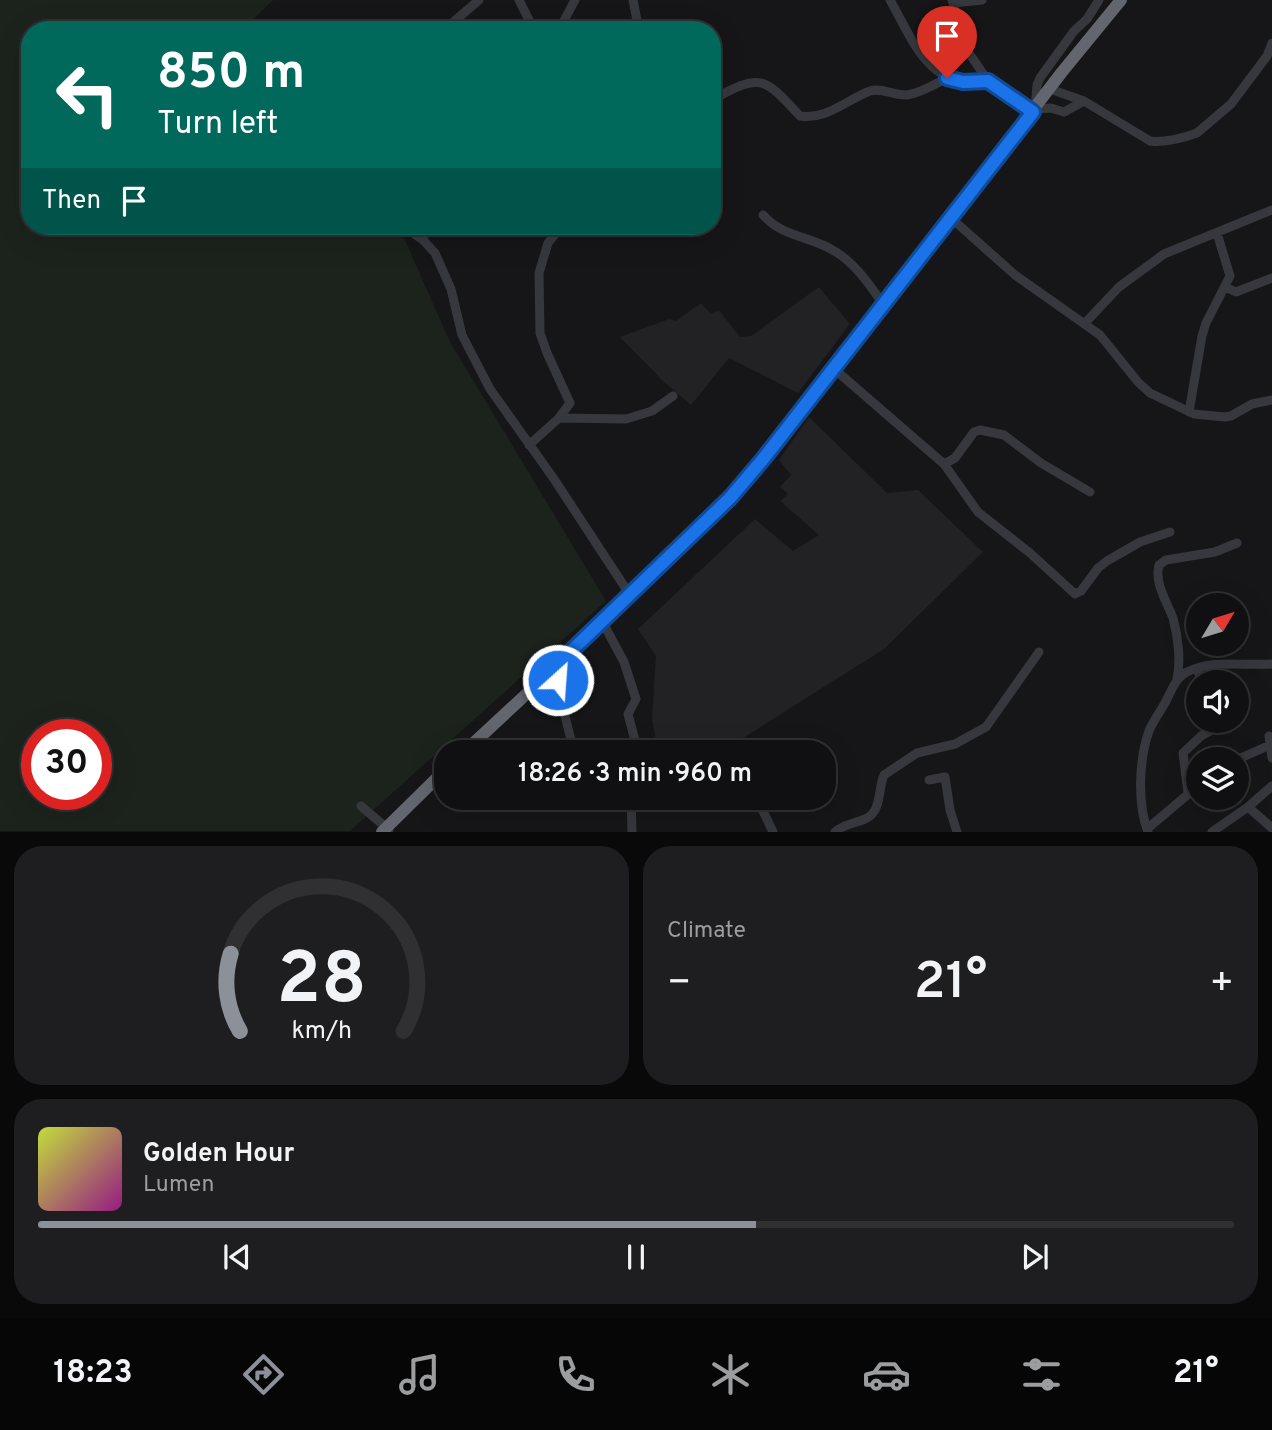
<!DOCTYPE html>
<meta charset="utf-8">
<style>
:root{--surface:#101012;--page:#1e1e20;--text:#f1f3f6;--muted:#9c9d9f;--line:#303032;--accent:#8c9099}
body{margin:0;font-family:Overpass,sans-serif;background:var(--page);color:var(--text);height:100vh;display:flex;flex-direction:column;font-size:26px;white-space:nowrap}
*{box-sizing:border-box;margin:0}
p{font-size:23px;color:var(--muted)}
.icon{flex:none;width:38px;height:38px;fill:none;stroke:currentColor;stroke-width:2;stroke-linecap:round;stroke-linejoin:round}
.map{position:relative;height:832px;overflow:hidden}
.sheet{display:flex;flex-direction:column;gap:14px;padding:14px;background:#09090a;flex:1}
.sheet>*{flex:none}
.guide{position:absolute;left:21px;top:21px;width:700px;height:214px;border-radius:28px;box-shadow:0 7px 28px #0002,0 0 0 2px var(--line);background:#00695c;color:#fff;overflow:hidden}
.needle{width:46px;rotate:52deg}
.controls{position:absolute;left:1186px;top:593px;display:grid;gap:14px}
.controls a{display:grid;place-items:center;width:63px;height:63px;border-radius:50%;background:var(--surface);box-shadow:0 7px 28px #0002,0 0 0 2px var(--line);font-size:35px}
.speed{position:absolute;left:21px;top:719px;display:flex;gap:14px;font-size:35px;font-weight:700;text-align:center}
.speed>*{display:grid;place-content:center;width:91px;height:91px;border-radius:50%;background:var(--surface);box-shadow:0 7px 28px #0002,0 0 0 2px var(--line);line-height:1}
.speed .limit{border:10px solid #d22;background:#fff;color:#111}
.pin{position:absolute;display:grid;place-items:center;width:60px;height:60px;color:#fff;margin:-72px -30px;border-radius:50% 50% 50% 0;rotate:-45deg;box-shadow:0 0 7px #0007}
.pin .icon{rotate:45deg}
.me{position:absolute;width:77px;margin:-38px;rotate:26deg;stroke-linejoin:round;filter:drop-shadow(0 0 5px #0008)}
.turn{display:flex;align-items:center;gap:24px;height:147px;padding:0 21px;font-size:32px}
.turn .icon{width:91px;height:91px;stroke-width:2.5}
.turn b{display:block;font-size:49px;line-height:60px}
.then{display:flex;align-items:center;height:66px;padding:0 21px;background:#0003;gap:14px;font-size:26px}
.big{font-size:52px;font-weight:600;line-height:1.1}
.sheet .widget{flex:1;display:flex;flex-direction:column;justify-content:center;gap:10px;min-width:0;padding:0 24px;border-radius:28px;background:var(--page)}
.sheet .dial{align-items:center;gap:0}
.dial svg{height:182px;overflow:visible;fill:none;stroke:var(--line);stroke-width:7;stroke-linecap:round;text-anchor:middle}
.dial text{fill:var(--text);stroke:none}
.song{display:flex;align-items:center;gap:21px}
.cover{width:84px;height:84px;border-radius:10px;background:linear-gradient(135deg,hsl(70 70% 55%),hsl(310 70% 35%))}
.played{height:7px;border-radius:4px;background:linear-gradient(90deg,var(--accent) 60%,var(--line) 60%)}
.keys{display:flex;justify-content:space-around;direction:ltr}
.heat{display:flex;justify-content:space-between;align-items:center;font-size:38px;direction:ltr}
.sheet .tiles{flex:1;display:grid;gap:14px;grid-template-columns:1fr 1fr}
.widget:last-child{grid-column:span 2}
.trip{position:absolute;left:434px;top:740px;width:402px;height:70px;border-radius:28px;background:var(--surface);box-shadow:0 7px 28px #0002,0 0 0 2px var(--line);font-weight:600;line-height:70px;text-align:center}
.menu{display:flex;height:112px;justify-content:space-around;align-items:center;background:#060607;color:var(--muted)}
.menu .icon{width:49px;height:49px}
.menu .active{color:var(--accent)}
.menu b{font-size:32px;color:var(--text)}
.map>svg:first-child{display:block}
</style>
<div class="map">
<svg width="1272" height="832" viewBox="0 0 1272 832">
<rect width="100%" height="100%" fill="#161618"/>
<!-- built -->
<path fill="#222225" d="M819,287L850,324L798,393L729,358L691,405L664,382L620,337L669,319L676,321L701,303L711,314L719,310L740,337L751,336Z
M809,417L887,493L918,490L983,552L884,649L721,752H658L652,718L656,656L638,629L755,519L793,551L819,535L780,501L788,494L780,487L791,475L779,460Z"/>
<!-- green -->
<path fill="#1c231d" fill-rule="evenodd" d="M0,0H273L242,30H30V226H370L404,238L450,342L606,601L350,831H0ZM37,735H96V794H37Z"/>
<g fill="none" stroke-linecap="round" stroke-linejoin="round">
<!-- minor -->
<path stroke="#37383d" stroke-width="9" d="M519,0L534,30
M633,0L639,30
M890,0C914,42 929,91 988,81
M952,0L967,50L988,81L1033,112
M953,3L982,0
M444,30L479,0
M559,30L575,0
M1050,89L1084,101L1150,141C1163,143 1184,138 1197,133L1231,104L1267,56L1272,43
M712,100C761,73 763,76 800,116C827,120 846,100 870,91C882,87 894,96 907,95C921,93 935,84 947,78
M1084,101L1064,112L1051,108L1035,109L1037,85L1040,78L1074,31L1087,19L1099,0
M763,215C785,239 810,235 836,252C857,265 870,286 884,305
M951,218L1015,275L1100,335L1138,382L1150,393L1194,414L1225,417L1231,416L1252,404L1272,400
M403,226L423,240L435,253L451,289L462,335L490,389L554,479L630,595
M423,240L426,226
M1225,287L1236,292L1272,278
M1085,323L1119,287L1164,254L1272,210
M833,368L944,464L978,512L1030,553L1075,594L1081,591L1098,568L1107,561L1140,542L1170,532
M1189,412L1202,336L1206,323L1230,276L1217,233
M559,418L626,419L652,411L673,396
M529,445L559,418L570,403L547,353L540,333L539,273L548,243L562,226
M944,464L955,458L974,432L980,430L1004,435L1041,463L1090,492
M603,623L624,662L636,699L628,714L638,752
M564,662L559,675V692L574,752
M1197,669L1202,682
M1177,679C1181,661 1178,636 1173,618C1167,602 1154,583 1159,565L1166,560L1215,552L1237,543
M1269,736L1272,758
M1236,760L1270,745
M929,780L945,777L950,810L957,832
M1188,793L1183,753L1201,736L1219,726L1220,721
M631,798L632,832
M753,798L763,811L773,832
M361,806L389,830
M1248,807L1272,786
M1147,829L1199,785
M835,832C847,820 867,825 875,810C881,799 879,786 884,775L917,753L955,744L986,727L1039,652
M1148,832C1137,804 1139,759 1149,731C1153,721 1160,712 1165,703C1171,692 1175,678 1187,672C1213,659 1244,666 1272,664
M1212,832L1248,807L1272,828"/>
<!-- highway -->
<path stroke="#63666e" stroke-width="12" d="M464,752L603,623L730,497L788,428L1062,72L1121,0
M382,832L446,769"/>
</g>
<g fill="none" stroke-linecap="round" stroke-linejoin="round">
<defs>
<path id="route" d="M558,680L568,654L730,498L764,458L1033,112L988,81L963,82L947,78"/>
</defs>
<!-- route casing -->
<use href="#route" stroke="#114b97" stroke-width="18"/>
<!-- route -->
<use href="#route" stroke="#1a73e8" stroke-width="12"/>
</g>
</svg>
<div class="controls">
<a><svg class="needle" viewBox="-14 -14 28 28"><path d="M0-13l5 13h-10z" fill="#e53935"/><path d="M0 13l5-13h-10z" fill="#9c9d9f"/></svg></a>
<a><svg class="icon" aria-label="sound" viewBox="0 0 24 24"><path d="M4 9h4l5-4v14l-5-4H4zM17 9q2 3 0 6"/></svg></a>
<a><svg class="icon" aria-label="layers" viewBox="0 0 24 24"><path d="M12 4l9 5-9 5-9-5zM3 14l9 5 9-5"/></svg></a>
</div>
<div class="speed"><div class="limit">30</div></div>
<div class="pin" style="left:947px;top:78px;background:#d93025"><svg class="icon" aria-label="arrive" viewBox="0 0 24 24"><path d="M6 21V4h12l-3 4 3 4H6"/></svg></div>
<svg class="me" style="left:558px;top:680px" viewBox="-20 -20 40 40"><circle r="17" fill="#1a73e8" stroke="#fff" stroke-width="3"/><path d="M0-11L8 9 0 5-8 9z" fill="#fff"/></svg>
<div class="trip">18:26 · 3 min · 960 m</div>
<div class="guide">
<div class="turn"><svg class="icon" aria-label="left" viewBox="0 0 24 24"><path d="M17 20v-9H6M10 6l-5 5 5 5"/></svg><div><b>850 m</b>Turn left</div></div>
<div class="then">Then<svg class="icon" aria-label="arrive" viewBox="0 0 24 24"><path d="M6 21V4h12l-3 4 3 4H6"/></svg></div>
</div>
</div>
<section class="sheet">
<div class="tiles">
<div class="widget dial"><svg viewBox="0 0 100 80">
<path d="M14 69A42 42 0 1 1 86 69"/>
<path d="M14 69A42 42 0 0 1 10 35" stroke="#8c9099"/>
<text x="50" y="56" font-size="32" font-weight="700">28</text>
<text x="50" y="72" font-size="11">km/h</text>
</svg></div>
<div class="widget"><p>Climate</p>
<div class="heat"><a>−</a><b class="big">21°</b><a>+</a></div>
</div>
<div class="widget">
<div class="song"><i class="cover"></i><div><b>Golden Hour</b><p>Lumen</p></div></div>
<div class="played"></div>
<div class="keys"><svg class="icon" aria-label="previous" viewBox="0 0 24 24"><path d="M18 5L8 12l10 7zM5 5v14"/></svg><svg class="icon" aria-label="pause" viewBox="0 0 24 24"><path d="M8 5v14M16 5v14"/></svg><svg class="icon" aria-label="next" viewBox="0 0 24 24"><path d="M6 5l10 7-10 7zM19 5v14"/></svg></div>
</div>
</div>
</section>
<nav class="menu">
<b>18:23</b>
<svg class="icon active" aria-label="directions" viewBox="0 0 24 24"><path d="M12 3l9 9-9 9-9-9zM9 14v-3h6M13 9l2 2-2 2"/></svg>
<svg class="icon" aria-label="music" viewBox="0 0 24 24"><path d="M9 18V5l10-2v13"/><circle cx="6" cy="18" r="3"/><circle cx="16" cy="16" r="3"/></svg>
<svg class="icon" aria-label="phone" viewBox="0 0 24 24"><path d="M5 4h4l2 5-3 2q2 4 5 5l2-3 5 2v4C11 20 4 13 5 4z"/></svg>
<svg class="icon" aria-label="climate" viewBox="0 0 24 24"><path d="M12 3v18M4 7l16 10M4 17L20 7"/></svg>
<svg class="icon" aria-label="car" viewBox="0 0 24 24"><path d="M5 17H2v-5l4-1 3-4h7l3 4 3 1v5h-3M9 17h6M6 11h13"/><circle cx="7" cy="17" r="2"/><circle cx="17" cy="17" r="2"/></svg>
<svg class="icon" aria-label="filters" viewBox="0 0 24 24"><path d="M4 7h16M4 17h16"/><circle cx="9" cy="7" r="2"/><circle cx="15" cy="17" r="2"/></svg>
<b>21°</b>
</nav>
